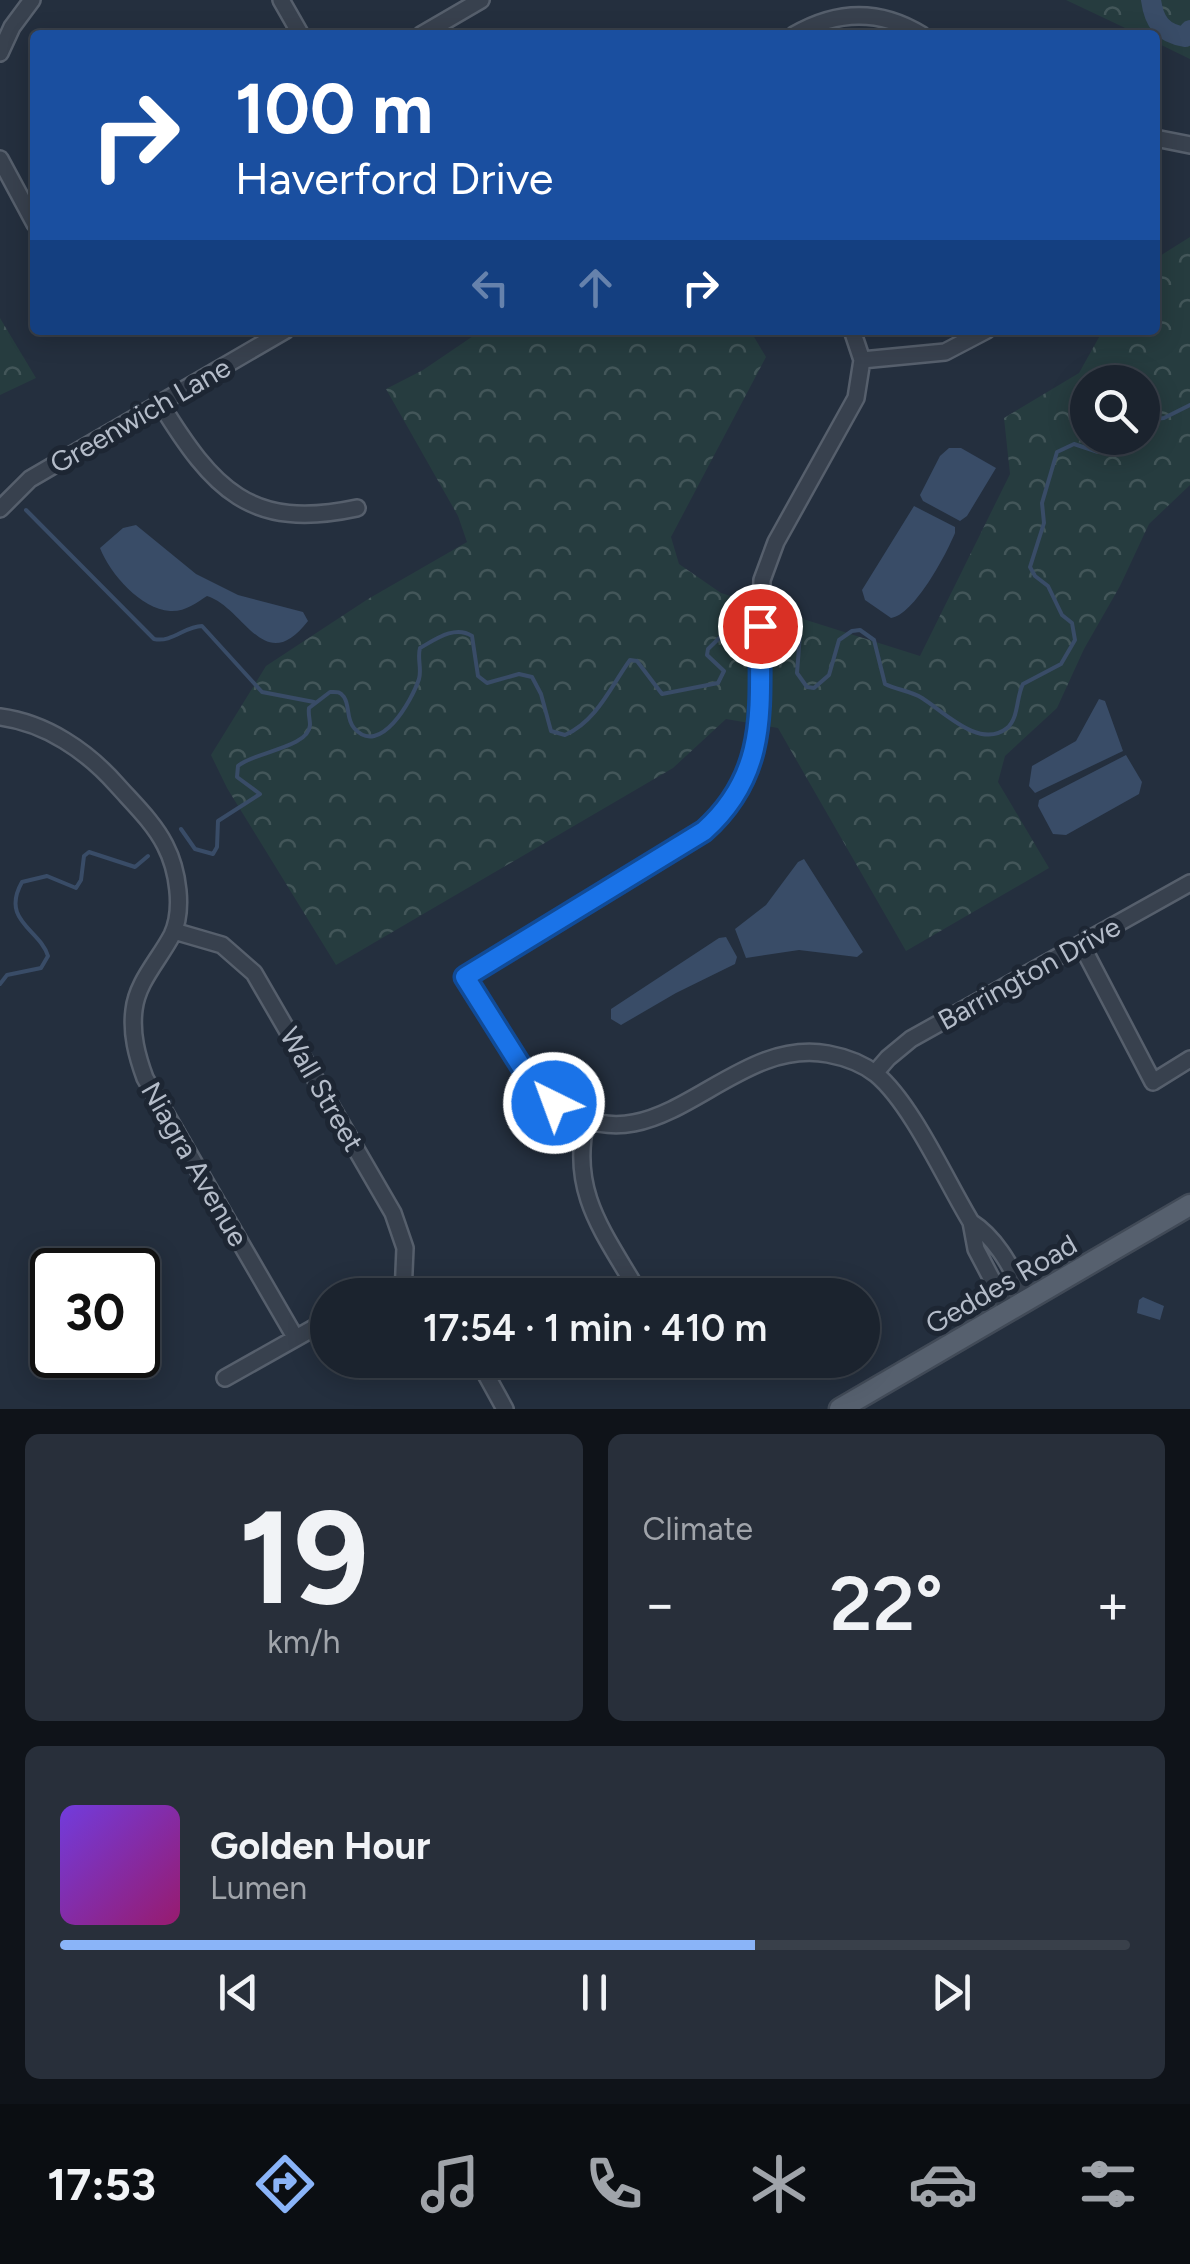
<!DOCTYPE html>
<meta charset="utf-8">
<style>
:root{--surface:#1b232e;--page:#282f3a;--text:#f1f3f6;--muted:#a0a4aa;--line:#39404a;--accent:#8ab4f8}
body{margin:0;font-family:Figtree,sans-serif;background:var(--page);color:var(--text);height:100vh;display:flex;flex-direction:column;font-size:38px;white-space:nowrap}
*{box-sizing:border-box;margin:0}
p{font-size:32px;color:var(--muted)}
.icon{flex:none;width:55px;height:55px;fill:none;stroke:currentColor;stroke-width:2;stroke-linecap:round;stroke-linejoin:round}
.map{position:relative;height:1409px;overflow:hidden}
.details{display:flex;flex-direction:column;gap:25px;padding:25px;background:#0f1319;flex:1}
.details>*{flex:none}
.banner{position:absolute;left:30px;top:30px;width:1130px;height:305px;border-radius:10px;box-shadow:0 5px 25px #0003,0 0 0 2px var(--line);background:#1a4fa0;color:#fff;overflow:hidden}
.buttons{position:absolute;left:1070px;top:365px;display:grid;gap:20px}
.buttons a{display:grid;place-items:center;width:90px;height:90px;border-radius:50%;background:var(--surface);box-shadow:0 5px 25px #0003,0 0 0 2px var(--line);font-size:50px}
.speed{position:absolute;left:30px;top:1248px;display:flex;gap:20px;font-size:50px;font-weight:700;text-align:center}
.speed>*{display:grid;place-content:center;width:130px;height:130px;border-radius:50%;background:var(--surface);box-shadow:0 5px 25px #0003,0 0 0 2px var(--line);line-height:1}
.speed .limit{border:5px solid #111;border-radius:15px;background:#fff;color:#111}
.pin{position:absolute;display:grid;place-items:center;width:85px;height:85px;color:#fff;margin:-42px;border:5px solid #fff;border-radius:50%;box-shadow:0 2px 10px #0007}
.me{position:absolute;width:110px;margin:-55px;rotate:318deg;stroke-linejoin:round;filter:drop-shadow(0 0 8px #0008)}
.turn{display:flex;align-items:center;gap:35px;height:210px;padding:0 40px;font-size:45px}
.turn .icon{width:130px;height:130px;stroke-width:2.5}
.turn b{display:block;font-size:70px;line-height:85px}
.lanes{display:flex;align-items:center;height:95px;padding:0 40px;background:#0003;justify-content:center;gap:50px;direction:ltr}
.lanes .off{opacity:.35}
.big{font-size:75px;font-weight:600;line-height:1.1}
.details .widget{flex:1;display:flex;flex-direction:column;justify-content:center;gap:15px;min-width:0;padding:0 35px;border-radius:15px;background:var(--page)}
.details .dial{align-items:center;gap:0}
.dial b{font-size:130px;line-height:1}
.song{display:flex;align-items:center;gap:30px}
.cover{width:120px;height:120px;border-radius:15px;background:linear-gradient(135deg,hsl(260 70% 55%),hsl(320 70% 35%))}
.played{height:10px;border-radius:5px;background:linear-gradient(90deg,var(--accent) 65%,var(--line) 65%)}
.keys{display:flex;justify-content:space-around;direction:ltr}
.heat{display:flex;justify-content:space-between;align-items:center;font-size:55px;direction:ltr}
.details .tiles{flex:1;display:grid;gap:25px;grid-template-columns:1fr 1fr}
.widget:last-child{grid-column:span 2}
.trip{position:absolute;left:310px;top:1278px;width:570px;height:100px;border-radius:50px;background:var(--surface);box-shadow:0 5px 25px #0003,0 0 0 2px var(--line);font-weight:600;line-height:100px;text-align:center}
.menu{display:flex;height:160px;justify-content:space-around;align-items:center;background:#0b0e12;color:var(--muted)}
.menu .icon{width:70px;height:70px}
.menu .selected{color:var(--accent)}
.menu b{font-size:45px;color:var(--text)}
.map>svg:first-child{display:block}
</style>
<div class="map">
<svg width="1190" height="1409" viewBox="0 0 1190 1409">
<defs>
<pattern id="forest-crowns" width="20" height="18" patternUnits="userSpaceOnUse" patternTransform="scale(2.5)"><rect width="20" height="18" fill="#263c3f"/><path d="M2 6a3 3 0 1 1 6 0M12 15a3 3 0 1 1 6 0" fill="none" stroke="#435659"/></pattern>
</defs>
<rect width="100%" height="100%" fill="#242f3e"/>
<!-- forest -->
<path fill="url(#forest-crowns)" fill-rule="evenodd" d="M1066,0H1190V59L1155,42V35H1140Z
M1190,237V485L1149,524L1120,586L1084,649L1057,708L1005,756L998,782L1049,868L906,951L778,728L726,719L673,768L336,965L227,788L211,755L266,666L368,599L467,542L458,516L386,389L423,370L482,330H750L766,357L671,537L679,564L721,593L920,656L1010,474L1004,418L1079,373L1103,330H1155V259ZM1088,382H1142V438H1088Z
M0,318L36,378L0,395Z"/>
<!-- water -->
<path fill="#394c67" d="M949,448H961L996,468L967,516L960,521L923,501L920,495L940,456Z
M914,506L955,527V533C946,555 914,615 891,618L865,600L862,590Z
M136,525L196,574L238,595L303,612L308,621C264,678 245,608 207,596C196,603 185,612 170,611C141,609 110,574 100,548L123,528Z
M1099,699L1105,701L1123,751L1035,793L1029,786L1032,766L1076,741Z
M1126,755L1142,782L1139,794L1066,835L1053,834L1038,806L1039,800Z
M804,859L863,952L857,957L799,950L746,958L735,929L766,905L798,862Z
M726,937L737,957L735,964L676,993L621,1025L611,1019V1009L719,938Z
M1143,1297L1164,1306L1160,1320L1137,1313L1139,1300Z"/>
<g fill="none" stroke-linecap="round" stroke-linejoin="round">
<!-- stream -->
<path stroke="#394c67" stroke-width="4" d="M1142,420L1164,418L1190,405
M26,510L154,639C172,643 185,626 202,626L262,692L314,702
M775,614L791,621L800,634L797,673L807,687L814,688L829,675L839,640L852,631L860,630L874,640L885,684C897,690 911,691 922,698C943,711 980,750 1007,728C1019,718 1016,697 1023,684L1061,664L1075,640L1072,623L1062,615L1048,586L1035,576L1030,567L1044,523L1042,503L1057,452L1074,444L1098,452L1103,446L1104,438
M181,829L195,849L213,854L217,847L218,821L260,794L237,777L238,766C253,752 309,748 310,725C310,719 308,714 309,708L330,692C337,692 339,691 344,697C350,706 346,719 354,728C380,758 412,700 419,679C422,669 417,658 420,648C436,639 455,625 472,636L478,676L487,683L519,674L532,677L541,694L551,731L565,735C597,721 611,686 630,660L637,661L662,694L718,683L724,671L707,655L708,649L744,614
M0,984L7,975L41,968L48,956C40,929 0,921 22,882L47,876L76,888L81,880L84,856L89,852L135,867L148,856"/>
<!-- river -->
<path stroke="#394c67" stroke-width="20" d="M1151,0C1154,22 1162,33 1185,37L1190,30"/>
<defs>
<path id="minor" d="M281,0L301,35
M421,35L481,0
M794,35C837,10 880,9 922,35
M0,53L12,27L32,0
M1155,138L1190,145
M0,159L35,224
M852,330L862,360L856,398L776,542L762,580L758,735L748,771L738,791L704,831L465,977C494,1016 513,1071 552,1101C656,1180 725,1035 828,1054C844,1057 863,1064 876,1074C912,1104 946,1181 971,1222
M862,360L945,352L987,330
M160,403C213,489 250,531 357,508
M0,509L30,479L286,330
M0,717C46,723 87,751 117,785C134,804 154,823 165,845C178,870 184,910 172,935C159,960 137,982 134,1010C131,1034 137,1056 145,1078L295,1337
M174,931L222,945L254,973L393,1213L405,1248L403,1295
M1081,944L1153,1082L1190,1059
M875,1073L888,1058L911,1039L1190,883
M586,1121C569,1194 606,1235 640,1295
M1009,1312L976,1249L971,1222C999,1240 1013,1272 1029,1301
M478,1360L505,1409
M678,1360L698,1370
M225,1378L328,1320"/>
<path id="major" d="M840,1409L1190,1205"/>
</defs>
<!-- minor casing -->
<use href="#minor" stroke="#565f6c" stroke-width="20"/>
<!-- major casing -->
<use href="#major" stroke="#414a57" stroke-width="25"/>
<!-- minor -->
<use href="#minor" stroke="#38414e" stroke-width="15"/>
<!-- major -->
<use href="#major" stroke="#56606e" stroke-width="20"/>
</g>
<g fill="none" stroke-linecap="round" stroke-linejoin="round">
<defs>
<path id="route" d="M554,1103L526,1074L465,977L704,831C770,772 759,706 760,626"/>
</defs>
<!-- route casing -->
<use href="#route" stroke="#114b97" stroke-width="25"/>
<!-- route -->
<use href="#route" stroke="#1a73e8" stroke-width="18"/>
</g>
<g text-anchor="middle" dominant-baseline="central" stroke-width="10" stroke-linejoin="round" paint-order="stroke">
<!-- street labels -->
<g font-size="28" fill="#b4bcc9" stroke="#1d2633">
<text transform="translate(140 415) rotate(-30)">Greenwich Lane</text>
<text transform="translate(1029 973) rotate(-29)">Barrington Drive</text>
<text transform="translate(322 1089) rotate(60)">Wall Street</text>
<text transform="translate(195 1164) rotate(60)">Niagra Avenue</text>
<text transform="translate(1001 1284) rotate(-30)">Geddes Road</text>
</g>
</g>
</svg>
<div class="buttons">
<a><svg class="icon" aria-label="search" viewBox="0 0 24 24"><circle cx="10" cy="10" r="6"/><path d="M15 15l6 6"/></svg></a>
</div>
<div class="speed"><div class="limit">30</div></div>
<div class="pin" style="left:760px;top:626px;background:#d93025"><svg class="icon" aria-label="arrive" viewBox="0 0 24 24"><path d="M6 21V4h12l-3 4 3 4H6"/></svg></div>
<svg class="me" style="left:554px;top:1103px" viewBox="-20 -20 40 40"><circle r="17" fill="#1a73e8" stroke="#fff" stroke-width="3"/><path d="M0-11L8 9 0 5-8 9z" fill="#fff"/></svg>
<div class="trip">17:54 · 1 min · 410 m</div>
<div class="banner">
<div class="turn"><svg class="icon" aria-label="right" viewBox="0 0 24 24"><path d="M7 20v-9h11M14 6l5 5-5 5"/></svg><div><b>100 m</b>Haverford Drive</div></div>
<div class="lanes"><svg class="icon off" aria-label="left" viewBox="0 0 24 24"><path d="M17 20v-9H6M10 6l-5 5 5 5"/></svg><svg class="icon off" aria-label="ahead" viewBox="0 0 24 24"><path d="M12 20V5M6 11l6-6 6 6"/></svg><svg class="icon" aria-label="right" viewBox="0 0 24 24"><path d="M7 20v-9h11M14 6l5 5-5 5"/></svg></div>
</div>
</div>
<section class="details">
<div class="tiles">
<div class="widget dial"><b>19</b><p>km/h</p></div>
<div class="widget"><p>Climate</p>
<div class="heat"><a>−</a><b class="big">22°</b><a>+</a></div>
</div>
<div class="widget">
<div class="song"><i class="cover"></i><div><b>Golden Hour</b><p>Lumen</p></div></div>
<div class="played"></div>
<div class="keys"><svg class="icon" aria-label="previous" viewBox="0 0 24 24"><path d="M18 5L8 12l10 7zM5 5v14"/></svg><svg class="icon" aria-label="pause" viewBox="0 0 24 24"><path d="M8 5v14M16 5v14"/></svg><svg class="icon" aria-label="next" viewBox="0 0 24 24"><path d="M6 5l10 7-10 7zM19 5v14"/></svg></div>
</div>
</div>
</section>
<nav class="menu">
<b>17:53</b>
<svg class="icon selected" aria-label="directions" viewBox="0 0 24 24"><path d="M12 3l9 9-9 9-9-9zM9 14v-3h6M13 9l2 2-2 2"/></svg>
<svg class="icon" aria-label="music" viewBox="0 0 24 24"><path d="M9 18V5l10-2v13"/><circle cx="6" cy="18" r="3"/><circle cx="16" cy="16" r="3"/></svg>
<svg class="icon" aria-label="phone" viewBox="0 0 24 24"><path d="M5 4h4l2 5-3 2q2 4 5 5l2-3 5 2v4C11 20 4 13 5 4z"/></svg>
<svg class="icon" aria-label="climate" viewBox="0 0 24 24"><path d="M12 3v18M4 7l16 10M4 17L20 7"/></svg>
<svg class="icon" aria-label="car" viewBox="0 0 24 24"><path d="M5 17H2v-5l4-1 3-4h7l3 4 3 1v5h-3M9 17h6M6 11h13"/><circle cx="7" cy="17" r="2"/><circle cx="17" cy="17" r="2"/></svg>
<svg class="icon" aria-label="filters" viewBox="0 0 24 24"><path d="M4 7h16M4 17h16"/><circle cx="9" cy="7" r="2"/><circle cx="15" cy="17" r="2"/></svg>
</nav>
